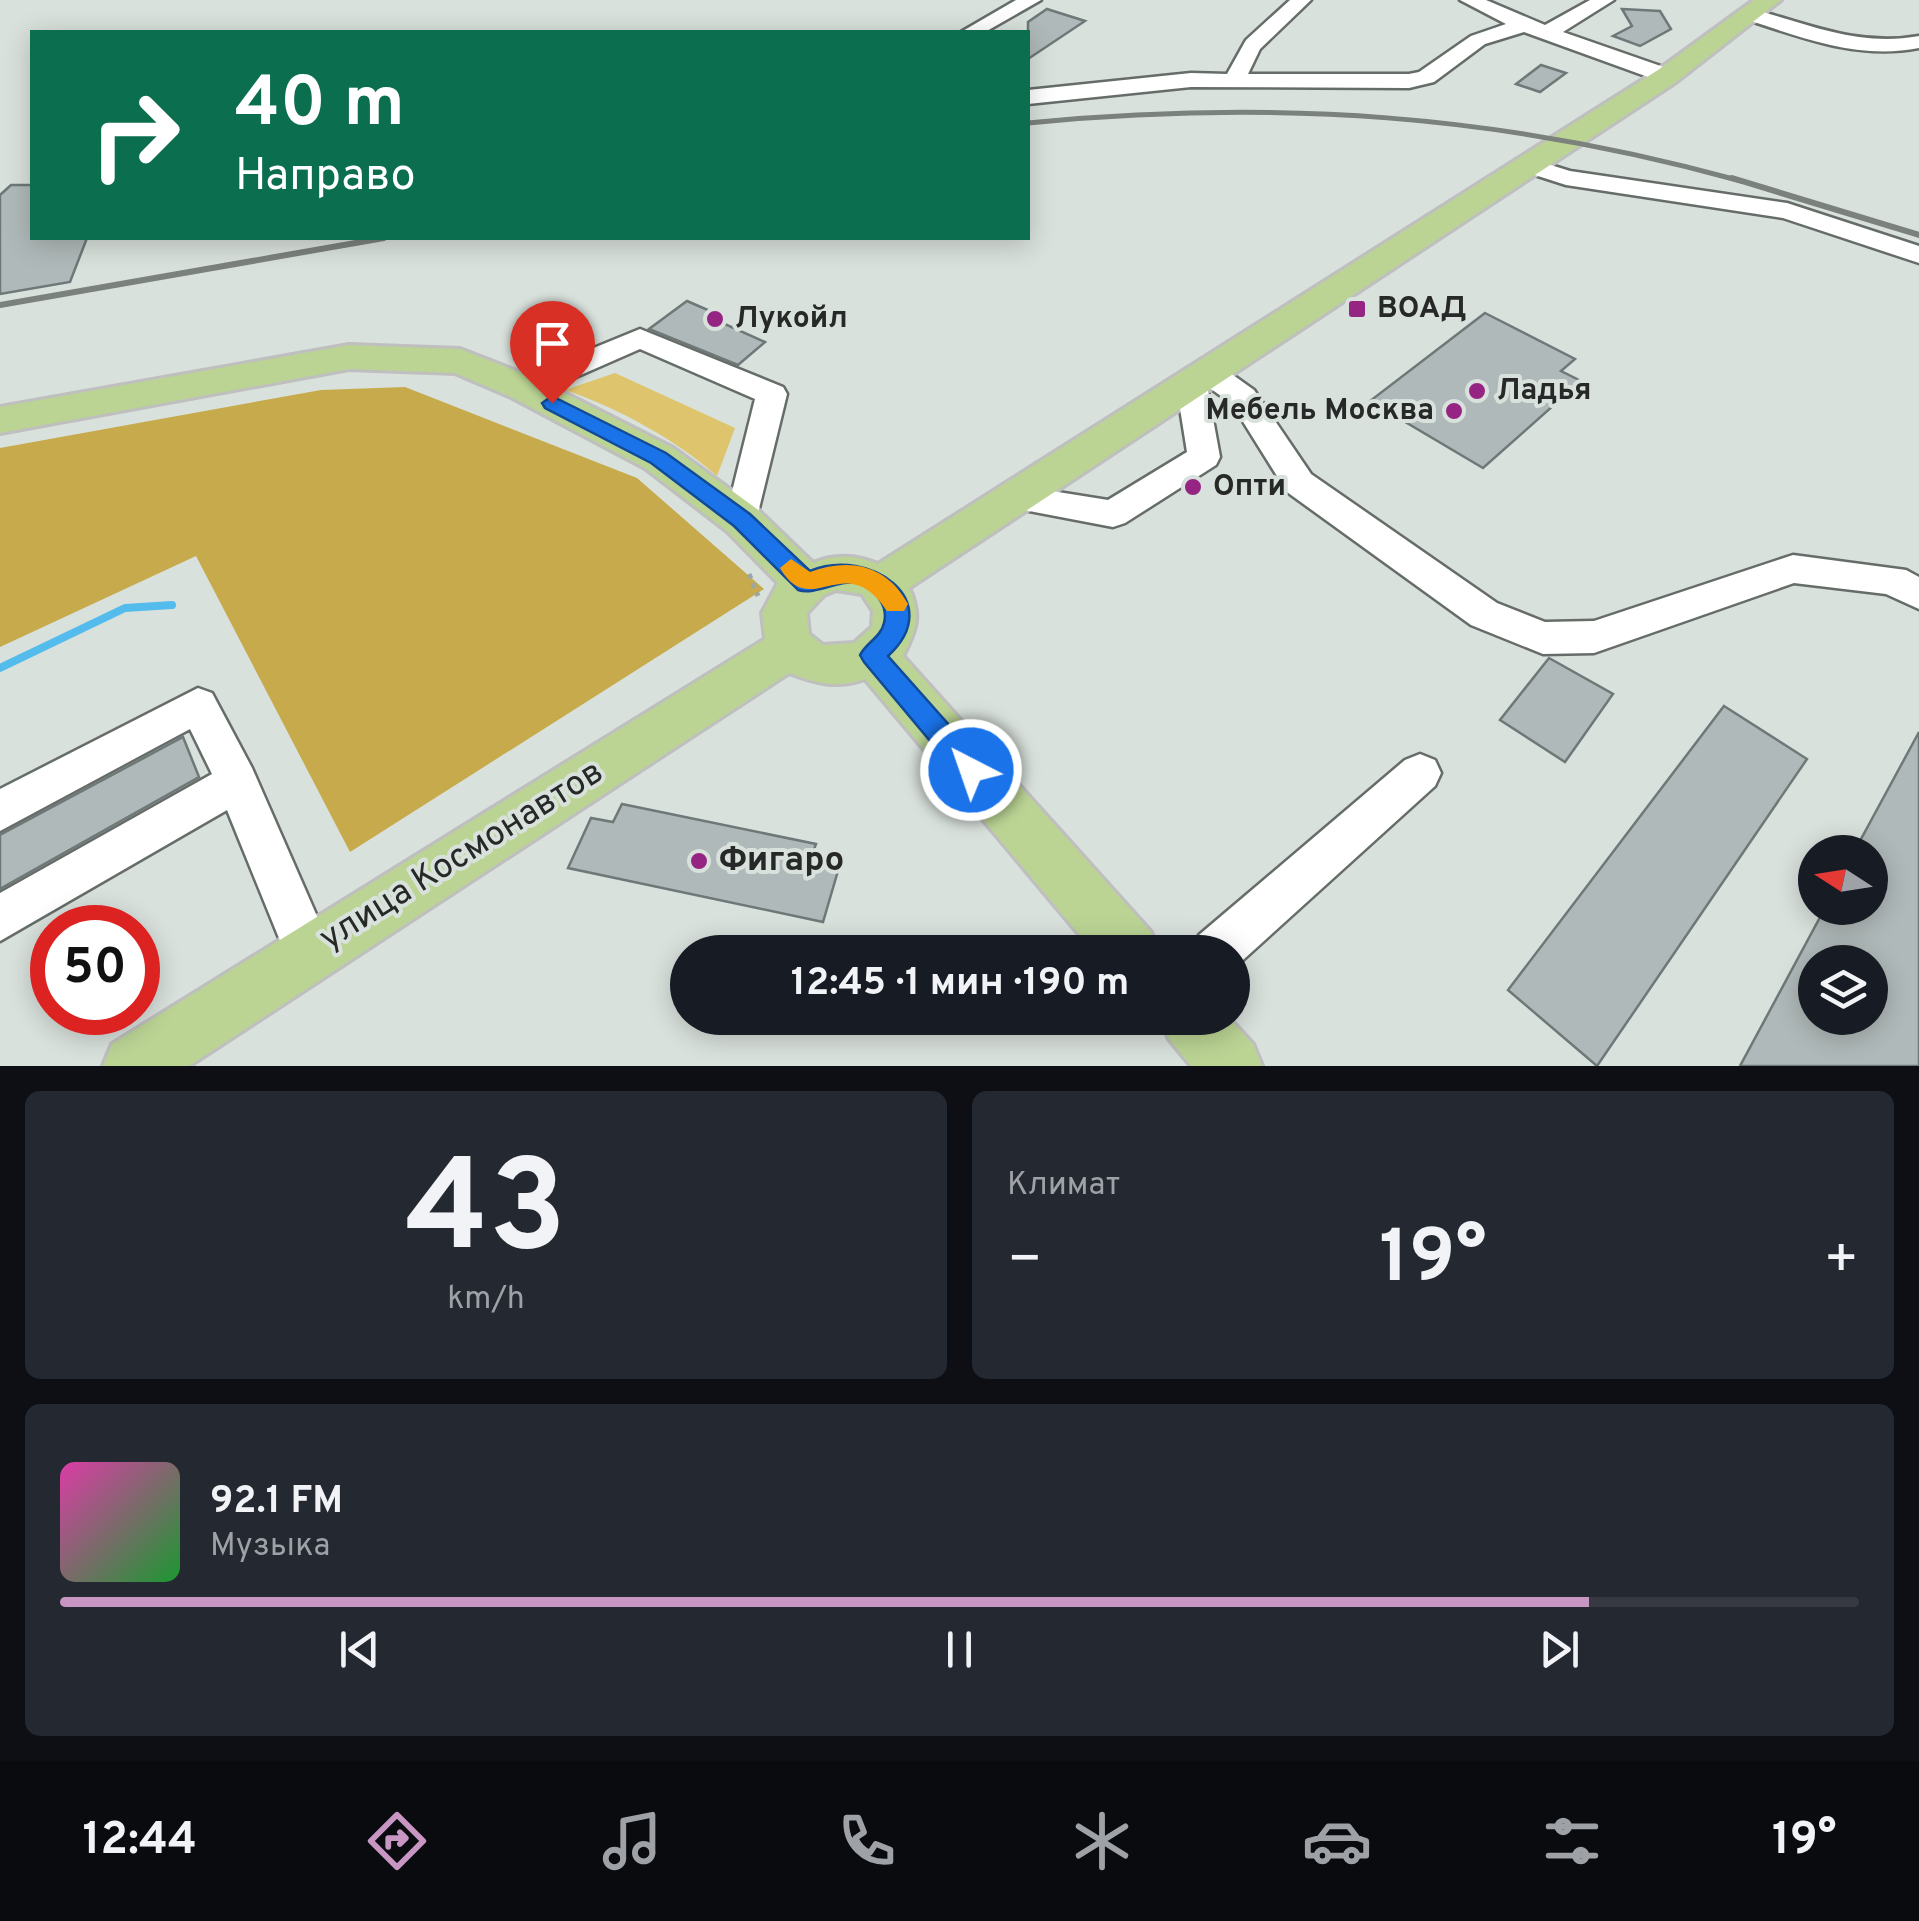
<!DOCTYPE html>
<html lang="ru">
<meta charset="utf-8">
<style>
:root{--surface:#171b24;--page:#242831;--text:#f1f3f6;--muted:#9ea1a6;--line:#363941;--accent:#c896c2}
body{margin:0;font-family:Overpass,sans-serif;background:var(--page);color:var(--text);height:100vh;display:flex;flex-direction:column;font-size:38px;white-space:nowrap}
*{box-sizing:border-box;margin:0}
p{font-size:32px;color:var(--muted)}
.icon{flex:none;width:55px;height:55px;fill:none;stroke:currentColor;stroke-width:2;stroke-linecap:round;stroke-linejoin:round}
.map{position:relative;height:1066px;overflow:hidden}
.drawer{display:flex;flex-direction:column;gap:25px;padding:25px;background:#0d0f14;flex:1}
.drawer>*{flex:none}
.top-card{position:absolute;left:30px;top:30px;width:1000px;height:210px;border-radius:0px;box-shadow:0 5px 25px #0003;background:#0b6e4f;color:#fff;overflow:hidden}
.needle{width:65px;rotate:282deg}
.tools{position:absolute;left:1798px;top:835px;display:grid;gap:20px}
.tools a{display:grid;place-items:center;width:90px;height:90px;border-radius:50%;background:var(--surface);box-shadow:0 5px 25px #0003;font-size:50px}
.speed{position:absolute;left:30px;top:905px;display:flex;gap:20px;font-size:50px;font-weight:700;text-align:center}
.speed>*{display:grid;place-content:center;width:130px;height:130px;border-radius:50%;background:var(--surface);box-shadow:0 5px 25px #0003;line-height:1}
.speed .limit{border:15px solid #d22;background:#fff;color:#111}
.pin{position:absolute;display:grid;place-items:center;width:85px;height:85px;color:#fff;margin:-102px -42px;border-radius:50% 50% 50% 0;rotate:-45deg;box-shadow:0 0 10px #0007}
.pin .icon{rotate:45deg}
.me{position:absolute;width:110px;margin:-55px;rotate:319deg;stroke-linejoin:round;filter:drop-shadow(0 0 8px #0008)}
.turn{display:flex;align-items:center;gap:35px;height:210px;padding:0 40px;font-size:45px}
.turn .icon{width:130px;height:130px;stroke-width:2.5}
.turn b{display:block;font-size:70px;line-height:85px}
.big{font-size:75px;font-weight:700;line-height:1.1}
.drawer .tile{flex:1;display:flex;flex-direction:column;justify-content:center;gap:15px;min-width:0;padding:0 35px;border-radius:15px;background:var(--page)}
.drawer .dial{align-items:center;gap:0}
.dial b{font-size:130px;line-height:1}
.song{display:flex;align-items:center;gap:30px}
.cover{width:120px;height:120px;border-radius:15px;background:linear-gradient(135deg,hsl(320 70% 55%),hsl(130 70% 35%))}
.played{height:10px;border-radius:5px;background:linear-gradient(90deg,var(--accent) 85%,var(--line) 85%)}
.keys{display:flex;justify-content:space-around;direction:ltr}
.heat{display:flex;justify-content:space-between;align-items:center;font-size:55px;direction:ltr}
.drawer .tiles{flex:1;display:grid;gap:25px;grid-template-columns:1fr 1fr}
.tile:last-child{grid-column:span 2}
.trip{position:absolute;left:670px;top:935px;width:580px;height:100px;border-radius:50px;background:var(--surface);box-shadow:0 5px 25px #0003;font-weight:700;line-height:100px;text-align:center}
.dock{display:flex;height:160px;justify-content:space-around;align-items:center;background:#090b0e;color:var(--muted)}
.dock .icon{width:70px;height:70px}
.dock .current{color:var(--accent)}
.dock b{font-size:45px;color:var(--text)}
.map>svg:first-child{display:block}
</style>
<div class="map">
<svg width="1919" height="1066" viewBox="0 0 1919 1066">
<rect width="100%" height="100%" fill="#d9e1dc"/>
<!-- green -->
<path fill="#dec46c" d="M615,373L735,428L717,476C675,439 618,408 565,390Z"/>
<!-- forest -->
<path fill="#c6aa4c" d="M405,387L637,478L764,589L350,852L196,556L0,647V448L321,390Z"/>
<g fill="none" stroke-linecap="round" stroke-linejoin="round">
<!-- stream -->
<path stroke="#54bced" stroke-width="8" d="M0,668L125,608L172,605"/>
</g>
<!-- building -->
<path fill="#b0b9b9" stroke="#6f7878" stroke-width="2.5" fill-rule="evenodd" d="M1047,9L1085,21L1028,59V22Z
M1622,9L1660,11L1671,29L1640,46L1613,36L1632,26Z
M1541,65L1566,73L1540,92L1516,84Z
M11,185H32V238H87L70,282L0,294V195Z
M687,301L724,317L718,321L765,342L738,365L649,329Z
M1485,313L1575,359L1561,371L1581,381L1483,468L1370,401Z
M1549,658L1613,694L1565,762L1500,720Z
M1724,706L1807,759L1597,1066L1508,990Z
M1919,732V1066H1740L1825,908H1870V852H1854ZM1815,962H1870V1018H1815Z
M183,737L199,777L0,889V835Z
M622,804L816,844L811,858L840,864L823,922L568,868L591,818L613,822Z"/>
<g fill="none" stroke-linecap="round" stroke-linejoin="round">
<defs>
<path id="minor" d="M1016,0H1041L985,32H961Z
M1290,0H1311L1260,49L1248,74H1409L1419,72L1471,36L1506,24L1460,0H1486L1545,25L1590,0H1614L1563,32L1675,71L1678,76L1667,82L1659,81L1524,32L1485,44L1434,82L1409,88L1191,87L1028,104V90L1191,73L1227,74L1246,40Z
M1752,9C1809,24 1858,47 1919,36V48C1858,60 1803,38 1745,19V11Z
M1528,158L1570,171L1787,203L1919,246V263L1783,218L1566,185L1519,170L1516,165L1519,160Z
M640,329L783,387L787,394L754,529L742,533L730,529L725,520L755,399L640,349L535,395H513L509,388L513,381Z
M1208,362L1219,365L1254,390L1311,474L1497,603L1545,622L1594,621L1793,555L1906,570L1919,577V609L1886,594L1794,583L1594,653L1543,654L1471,625L1287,492L1232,404L1207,386L1220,457L1216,465L1125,523L1113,527L1003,506L998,497L1003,488L1015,485L1108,500L1187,452L1176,383L1180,376L1194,374L1197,365Z
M198,688L212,693L252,768L333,953L326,970L309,977L292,970L227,810L0,941V893L212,774L190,729L0,831V789Z
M1420,754L1435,760L1441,773L1435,786L1233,969L1232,952H1193L1199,935L1405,760Z"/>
<path id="major" d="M1754,0H1781L1676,82L909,588C922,616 916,630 903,656L1151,932L1159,952H1094L865,679C836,689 816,683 789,673L189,1066H103L112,1044L765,639L762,613L778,583L727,531L645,468L511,397L455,373L349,369L0,433V407L349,345L460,349L537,379L673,448L757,509L813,563C836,554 855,555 878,564L1658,70ZM836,590L862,594L873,611L872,627L854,643L823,645L809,634L807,613L824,595Z
M1160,1018H1229L1253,1044L1262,1066H1191L1169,1039Z"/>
</defs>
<!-- minor casing -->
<use href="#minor" stroke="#666d69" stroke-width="5"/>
<!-- major casing -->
<use href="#major" stroke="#bebfbe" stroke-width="6"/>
<!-- path -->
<path stroke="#9fa6a2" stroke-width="5" stroke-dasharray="5 5" stroke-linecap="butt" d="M749,574L758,596"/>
<!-- minor -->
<use href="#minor" fill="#fff" fill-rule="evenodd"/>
<!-- major -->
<use href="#major" fill="#bbd494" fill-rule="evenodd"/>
<!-- rail-far1 -->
<path stroke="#7b817d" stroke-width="5" d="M1028,123C1277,99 1499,114 1741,181"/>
<!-- rail -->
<path stroke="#7b817d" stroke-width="6" d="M1732,178L1919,235
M0,305L384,238"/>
</g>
<!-- route -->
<path fill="#1a73e8" stroke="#114b97" stroke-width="2.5" d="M552,396L666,453L750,514L810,571C869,546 948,601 888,656L981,761L985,770L981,778L971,782L961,778L864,662L860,655C866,643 881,637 884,623C886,615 884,606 880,600C858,562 823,598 798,590L734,526L651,463L545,408L542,403Z"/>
<!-- slow -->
<path fill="#f59e0b" d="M791,559L810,572C850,557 887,565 908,604L904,611H887C845,547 811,622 780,568Z"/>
<!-- markers -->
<g fill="#952483" stroke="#d9e1dc" stroke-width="4">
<rect x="1347" y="299" width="20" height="20" rx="5"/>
<circle cx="715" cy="319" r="10"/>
<circle cx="1477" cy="391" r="10"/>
<circle cx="1454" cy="411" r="10"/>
<circle cx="1193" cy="487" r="10"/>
<circle cx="699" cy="861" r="10"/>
</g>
<g text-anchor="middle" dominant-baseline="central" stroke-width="8" stroke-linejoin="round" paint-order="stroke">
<!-- poi labels -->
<g font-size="30" font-weight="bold" fill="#262927" stroke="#d9e1dc" text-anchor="start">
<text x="1377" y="309">ВОАД</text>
<text x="735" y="319">Лукойл</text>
<text x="1497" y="391">Ладья</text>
<text x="1434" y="411" text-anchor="end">Мебель Москва</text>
<text x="1213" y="487">Опти</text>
</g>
<!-- near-street labels -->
<g font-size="35" fill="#262927" stroke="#d9e1dc">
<text transform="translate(462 856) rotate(-32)">улица Космонавтов</text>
</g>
<!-- near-poi labels -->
<g font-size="35" font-weight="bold" fill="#262927" stroke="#d9e1dc" text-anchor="start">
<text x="719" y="861">Фигаро</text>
</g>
</g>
</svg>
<div class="tools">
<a><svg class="needle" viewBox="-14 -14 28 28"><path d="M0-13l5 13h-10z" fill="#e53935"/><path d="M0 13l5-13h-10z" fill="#9ea1a6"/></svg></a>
<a><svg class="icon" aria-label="layers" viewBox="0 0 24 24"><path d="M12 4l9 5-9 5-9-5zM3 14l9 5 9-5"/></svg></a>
</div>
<div class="speed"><div class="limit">50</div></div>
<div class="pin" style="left:552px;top:403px;background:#d93025"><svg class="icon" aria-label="arrive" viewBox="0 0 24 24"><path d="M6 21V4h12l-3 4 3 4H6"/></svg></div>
<svg class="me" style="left:971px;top:770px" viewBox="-20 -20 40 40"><circle r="17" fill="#1a73e8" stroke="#fff" stroke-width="3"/><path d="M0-11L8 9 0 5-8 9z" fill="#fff"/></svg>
<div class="trip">12:45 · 1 мин · 190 m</div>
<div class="top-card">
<div class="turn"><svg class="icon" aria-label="right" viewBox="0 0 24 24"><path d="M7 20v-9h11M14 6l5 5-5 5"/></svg><div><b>40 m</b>Направо</div></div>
</div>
</div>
<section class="drawer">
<div class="tiles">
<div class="tile dial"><b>43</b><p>km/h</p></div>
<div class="tile"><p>Климат</p>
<div class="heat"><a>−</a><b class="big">19°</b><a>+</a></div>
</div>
<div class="tile">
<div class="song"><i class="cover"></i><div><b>92.1 FM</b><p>Музыка</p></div></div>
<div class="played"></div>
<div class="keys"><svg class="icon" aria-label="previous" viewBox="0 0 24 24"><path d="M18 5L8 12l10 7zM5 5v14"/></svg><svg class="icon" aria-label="pause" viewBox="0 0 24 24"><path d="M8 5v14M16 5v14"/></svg><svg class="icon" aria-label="next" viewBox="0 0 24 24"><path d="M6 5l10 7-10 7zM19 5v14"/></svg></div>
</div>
</div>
</section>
<nav class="dock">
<b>12:44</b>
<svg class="icon current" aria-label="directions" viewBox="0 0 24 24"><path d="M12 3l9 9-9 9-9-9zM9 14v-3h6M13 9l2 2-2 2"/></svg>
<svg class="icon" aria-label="music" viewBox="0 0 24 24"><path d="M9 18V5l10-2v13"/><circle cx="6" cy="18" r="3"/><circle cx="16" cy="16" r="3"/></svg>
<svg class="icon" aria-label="phone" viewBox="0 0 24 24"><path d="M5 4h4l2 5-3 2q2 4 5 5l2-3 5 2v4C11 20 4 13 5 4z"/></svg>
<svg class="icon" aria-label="climate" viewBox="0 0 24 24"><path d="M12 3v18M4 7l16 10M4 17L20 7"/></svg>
<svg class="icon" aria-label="car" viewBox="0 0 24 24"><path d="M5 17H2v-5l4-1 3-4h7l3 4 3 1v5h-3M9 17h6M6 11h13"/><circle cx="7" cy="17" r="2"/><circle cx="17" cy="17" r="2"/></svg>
<svg class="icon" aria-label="filters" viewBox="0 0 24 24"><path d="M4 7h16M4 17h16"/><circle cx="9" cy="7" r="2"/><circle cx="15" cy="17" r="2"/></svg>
<b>19°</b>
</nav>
